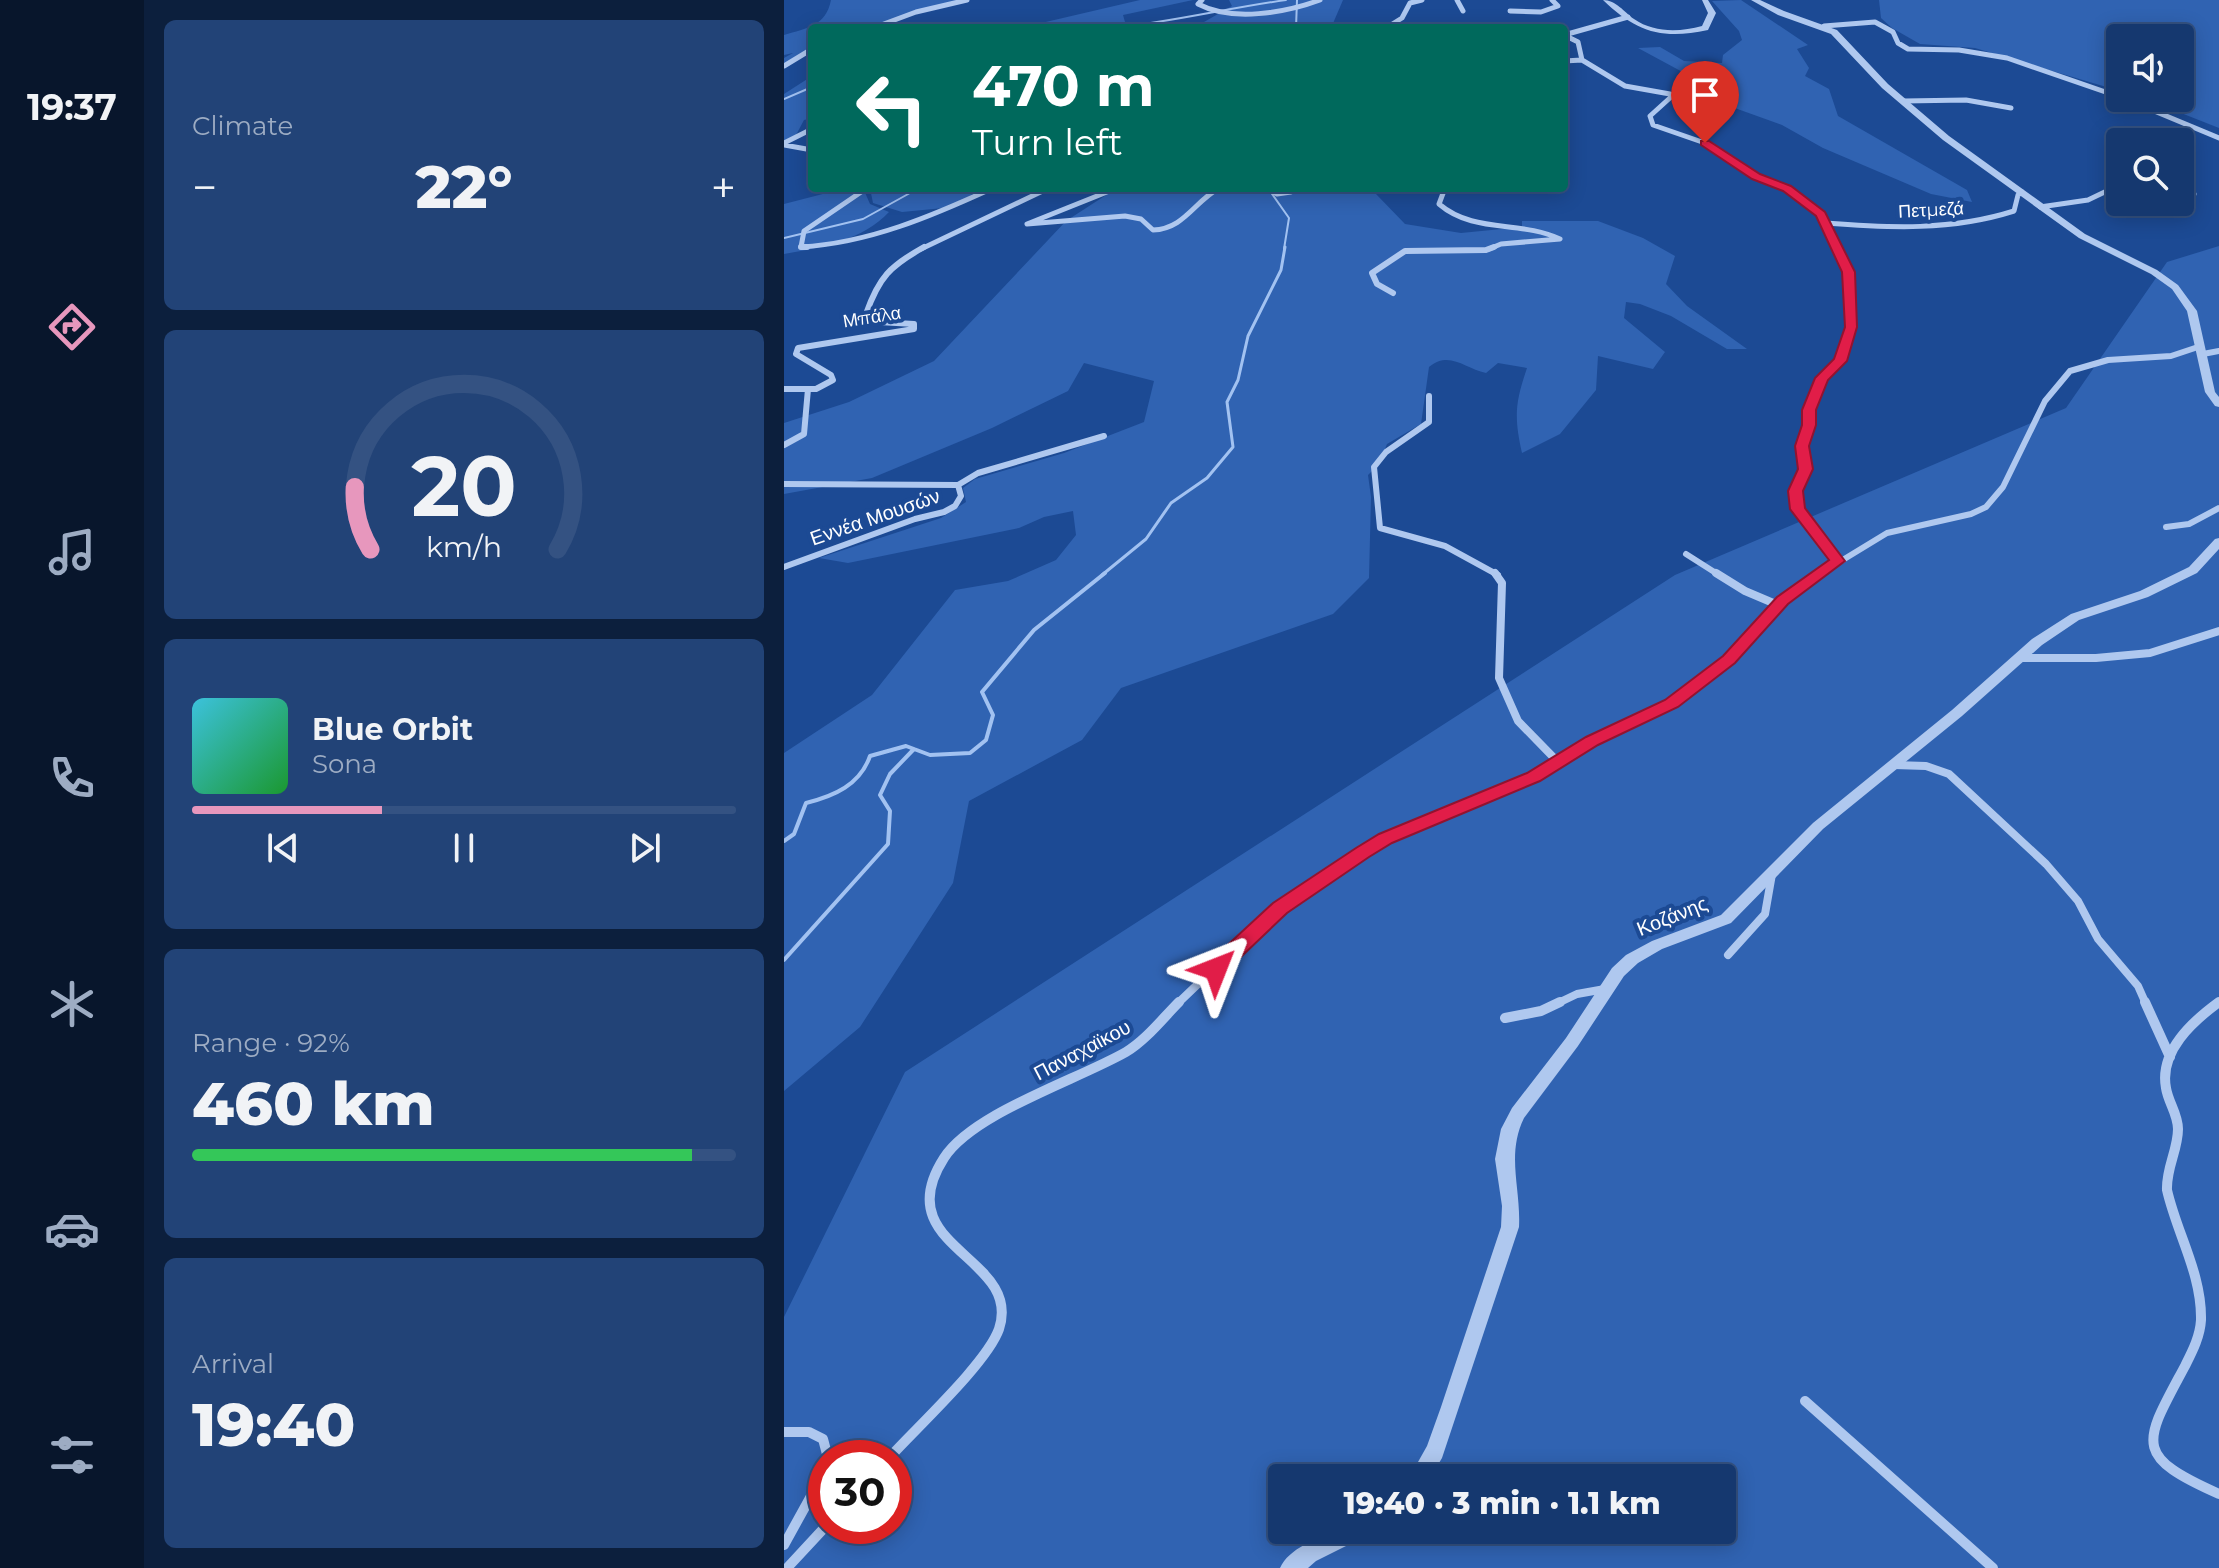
<!DOCTYPE html>
<meta charset="utf-8">
<style>
:root{--surface:#15386f;--page:#224377;--text:#f1f3f6;--muted:#9dacc3;--line:#345282;--accent:#e797bd}
body{margin:0;font-family:Montserrat,sans-serif;background:var(--page);color:var(--text);height:100vh;display:flex;flex-direction:column;font-size:30px;white-space:nowrap}
*{box-sizing:border-box;margin:0}
p{font-size:26px;color:var(--muted)}
.icon{flex:none;width:44px;height:44px;fill:none;stroke:currentColor;stroke-width:2;stroke-linecap:round;stroke-linejoin:round}
.map{position:relative;flex:1;overflow:hidden}
.side{display:flex;flex-direction:column;gap:20px;padding:20px;background:#0c1f3d;width:640px}
.side>*{flex:none}
.top-card{position:absolute;left:24px;top:24px;width:760px;height:168px;border-radius:8px;box-shadow:0 4px 20px #0003,0 0 0 2px var(--line);background:#00695c;color:#fff;overflow:hidden}
.buttons{position:absolute;left:1322px;top:24px;display:grid;gap:16px}
.buttons a{display:grid;place-items:center;width:88px;height:88px;border-radius:8px;background:var(--surface);box-shadow:0 4px 20px #0003,0 0 0 2px var(--line);font-size:40px}
.speed{position:absolute;left:24px;top:1440px;display:flex;gap:16px;font-size:40px;font-weight:700;text-align:center}
.speed>*{display:grid;place-content:center;width:104px;height:104px;border-radius:50%;background:var(--surface);box-shadow:0 4px 20px #0003,0 0 0 2px var(--line);line-height:1}
.speed .limit{border:12px solid #d22;background:#fff;color:#111}
.pin{position:absolute;display:grid;place-items:center;width:68px;height:68px;color:#fff;margin:-82px -34px;border-radius:50% 50% 50% 0;rotate:-45deg;box-shadow:0 0 8px #0007}
.pin .icon{rotate:45deg}
.me{position:absolute;width:88px;margin:-44px;rotate:45deg;stroke-linejoin:round;filter:drop-shadow(0 0 6px #0008)}
.turn{display:flex;align-items:center;gap:28px;height:168px;padding:0 32px;font-size:36px}
.turn .icon{width:104px;height:104px;stroke-width:2.5}
.turn b{display:block;font-size:56px;line-height:68px}
.big{font-size:60px;font-weight:800;line-height:1.1}
.side .tile{flex:1;display:flex;flex-direction:column;justify-content:center;gap:12px;min-width:0;padding:0 28px;border-radius:12px;background:var(--page)}
.side .dial{align-items:center;gap:0}
.dial svg{height:208px;overflow:visible;fill:none;stroke:var(--line);stroke-width:7;stroke-linecap:round;text-anchor:middle}
.dial text{fill:var(--text);stroke:none}
.song{display:flex;align-items:center;gap:24px}
.cover{width:96px;height:96px;border-radius:12px;background:linear-gradient(135deg,hsl(190 70% 55%),hsl(130 70% 35%))}
.played{height:8px;border-radius:4px;background:linear-gradient(90deg,var(--accent) 35%,var(--line) 35%)}
.keys{display:flex;justify-content:space-around;direction:ltr}
.heat{display:flex;justify-content:space-between;align-items:center;font-size:44px;direction:ltr}
.charge{height:12px;border-radius:6px;background:linear-gradient(90deg,#34c759 92%,var(--line) 0)}
.trip{position:absolute;left:484px;top:1464px;width:468px;height:80px;border-radius:8px;background:var(--surface);box-shadow:0 4px 20px #0003,0 0 0 2px var(--line);font-weight:800;line-height:80px;text-align:center}
main{display:flex;flex:1;min-height:0}
.tab-bar{display:flex;flex-direction:column;width:144px;justify-content:space-around;align-items:center;background:#08162c;color:var(--muted)}
.tab-bar .icon{width:56px;height:56px}
.tab-bar .selected{color:var(--accent)}
.tab-bar b{font-size:36px;color:var(--text)}
.map>svg:first-child{display:block}
</style>
<main>
<nav class="tab-bar">
<b>19:37</b>
<svg class="icon selected" aria-label="directions" viewBox="0 0 24 24"><path d="M12 3l9 9-9 9-9-9zM9 14v-3h6M13 9l2 2-2 2"/></svg>
<svg class="icon" aria-label="music" viewBox="0 0 24 24"><path d="M9 18V5l10-2v13"/><circle cx="6" cy="18" r="3"/><circle cx="16" cy="16" r="3"/></svg>
<svg class="icon" aria-label="phone" viewBox="0 0 24 24"><path d="M5 4h4l2 5-3 2q2 4 5 5l2-3 5 2v4C11 20 4 13 5 4z"/></svg>
<svg class="icon" aria-label="climate" viewBox="0 0 24 24"><path d="M12 3v18M4 7l16 10M4 17L20 7"/></svg>
<svg class="icon" aria-label="car" viewBox="0 0 24 24"><path d="M5 17H2v-5l4-1 3-4h7l3 4 3 1v5h-3M9 17h6M6 11h13"/><circle cx="7" cy="17" r="2"/><circle cx="17" cy="17" r="2"/></svg>
<svg class="icon" aria-label="filters" viewBox="0 0 24 24"><path d="M4 7h16M4 17h16"/><circle cx="9" cy="7" r="2"/><circle cx="15" cy="17" r="2"/></svg>
</nav>
<section class="side">
<div class="tile"><p>Climate</p>
<div class="heat"><a>−</a><b class="big">22°</b><a>+</a></div>
</div>
<div class="tile dial"><svg viewBox="0 0 100 80">
<path d="M14 69A42 42 0 1 1 86 69"/>
<path d="M14 69A42 42 0 0 1 8 45" stroke="#e797bd"/>
<text x="50" y="56" font-size="32" font-weight="700">20</text>
<text x="50" y="72" font-size="11">km/h</text>
</svg></div>
<div class="tile">
<div class="song"><i class="cover"></i><div><b>Blue Orbit</b><p>Sona</p></div></div>
<div class="played"></div>
<div class="keys"><svg class="icon" aria-label="previous" viewBox="0 0 24 24"><path d="M18 5L8 12l10 7zM5 5v14"/></svg><svg class="icon" aria-label="pause" viewBox="0 0 24 24"><path d="M8 5v14M16 5v14"/></svg><svg class="icon" aria-label="next" viewBox="0 0 24 24"><path d="M6 5l10 7-10 7zM19 5v14"/></svg></div>
</div>
<div class="tile"><p>Range · 92%</p><b class="big">460 km</b><div class="charge"></div></div>
<div class="tile"><p>Arrival</p><b class="big">19:40</b></div>
</section>
<div class="map">
<svg width="1435" height="1568" viewBox="0 0 1435 1568">
<rect width="100%" height="100%" fill="#1c4a94"/>
<!-- green -->
<path fill="#3063b2" fill-rule="evenodd" d="M47,0H180L131,11L85,28H28C28,49 19,59 0,68V58L9,53L0,55V35C23,28 42,26 47,0Z
M356,0H409L339,15L341,22L325,24L317,28H236Z
M445,0H559L547,28H373L413,26L448,6Z
M957,0L1024,45L1013,49L1025,68L1021,76L1045,89L1054,116L1183,190L1188,202L1147,194L1039,148L998,125L948,107L954,100L953,95L930,89L854,48L876,47L900,61L938,63L939,55L958,40L955,31L928,1Z
M1095,0H1435V128L1359,98H1396V38H1336V91L1191,48L1136,44L1108,28L1097,18Z
M28,76V118L20,120L12,135L0,141V94Z
M62,188H79L86,204L105,212C79,240 37,248 0,254V204Z
M86,188H197L170,207L118,212L89,203Z
M333,188H596L592,194L621,224L677,233L738,227V221H814L859,238L891,256L882,284L903,306L963,349H943L887,316L856,304L842,302L840,318L881,352L869,369L814,356L812,390L776,434L738,453C730,417 731,403 743,368L714,363L702,373C681,369 666,350 645,367L637,424L603,444L595,464L584,475L587,497L585,578L549,614L337,688L298,740L185,801L169,883L76,1027L0,1091V753L88,695L171,590L224,581L272,560L292,535L289,511L260,517L235,528L64,563L35,558L157,518L182,502L179,488L191,479L280,453L360,422L370,381L300,363L284,391L208,428L88,478L0,494V423L65,402L150,361L282,221Z
M1435,246V1568H0V1317L121,1072L891,575L1282,408L1383,262ZM42,1458H110V1526H42ZM498,1478H938V1530H498Z"/>
<g fill="none" stroke-linecap="round" stroke-linejoin="round">
<!-- stream-far2 -->
<path stroke="#a2c2f1" stroke-width="2" d="M330,28C388,22 444,8 502,0
M512,28L513,0
M0,99L28,87
M486,191L505,218L500,249
M0,238L79,219L135,188"/>
<!-- stream-far1 -->
<path stroke="#a2c2f1" stroke-width="3" d="M318,575L362,539L387,503L423,478L449,447L443,402L454,380L464,336L497,270L501,247"/>
<!-- stream -->
<path stroke="#a2c2f1" stroke-width="4" d="M0,841L10,834L22,803C50,796 76,785 86,756L122,746L146,755L186,753L202,740L209,715L198,692L250,630L321,573
M0,960L104,844L106,811L96,795L106,774L130,749"/>
<!-- minor-far3 -->
<path stroke="#afc8ef" stroke-width="5" d="M418,0L414,4C448,22 501,13 536,0
M673,0L679,11
M726,11L757,12L774,6L768,0
M1040,26L1091,22L1109,32L1114,43L1124,49L1175,50L1223,58L1336,97
M89,28L132,12L183,0
M602,28L618,18L626,3L638,0
M727,28H741
M780,35L844,17
M798,60L841,86L886,94L887,97L866,116L869,125L921,143L972,176L1006,190L1041,218L1055,249
M780,61L798,60L794,42L782,36
M0,66L28,49
M1339,98L1435,138
M1120,101L1182,100L1227,108
M0,143L28,129
M0,145L28,150
M83,188L20,231L17,247C85,243 148,216 209,188
M333,188L243,224L341,216L357,219L369,230C400,229 410,202 435,188
M481,188L493,194L507,192L509,188
M661,188L655,204C690,234 736,220 776,239L717,244L705,249
M1396,194H1410
M1256,207L1304,200L1329,188L1336,189
M1041,223C1106,228 1167,231 1230,211L1234,195L1238,192
M137,249L265,188"/>
<!-- minor-far2 -->
<path stroke="#afc8ef" stroke-width="6" d="M17,247H23
M609,293L593,284L588,273L621,251L702,250L710,247
M1419,354L1435,351
M0,389H32L49,380L47,375L12,354L14,348L130,329V324L95,322L82,314C95,277 106,266 140,247
M645,396V422L602,452L590,467L596,528L661,546L714,575
M0,445L20,434L24,389
M0,484L174,485L177,496L171,506L160,512L131,519L0,567
M174,485L194,473L320,436
M1382,527L1405,524L1435,508
M902,554L935,575
M1053,561L1014,509L1012,491L1022,469L1018,446L1025,425V410L1038,378L1057,361L1067,327L1065,276L1054,247
M1034,575L1103,533L1187,514L1202,507L1219,487L1261,401L1286,371L1324,360L1387,356L1414,347"/>
<!-- minor-far1 -->
<path stroke="#afc8ef" stroke-width="8" d="M711,573L718,583L715,678L734,721L775,763
M932,573L961,591L994,605
M1236,658H1312L1366,653L1435,631
M1110,765L1142,766L1165,774L1262,864L1294,901L1314,939L1354,986L1362,1004
M944,955L981,914L988,874
M393,1004L481,920L556,866L602,839L749,777L808,741L887,704L945,659L1000,599L1037,573
M772,1004L793,994L821,989
M1432,1004L1435,1002"/>
<!-- minor -->
<path stroke="#afc8ef" stroke-width="10" d="M1361,1002L1386,1057
M1435,1002C1409,1021 1375,1051 1382,1088C1384,1102 1394,1114 1394,1129C1394,1150 1382,1168 1383,1190C1393,1234 1418,1274 1417,1320C1416,1337 1408,1352 1401,1366C1360,1443 1347,1455 1435,1494
M721,1018L757,1011L776,1002
M1021,1401L1209,1568
M0,1432H25L39,1439L44,1458
M105,1458C132,1428 203,1363 215,1329C239,1256 102,1248 160,1158C189,1113 293,1080 342,1052C362,1040 379,1018 395,1002
M0,1545L42,1469
M3,1568L42,1526"/>
<!-- tertiary -->
<path fill="#afc8ef" fill-rule="evenodd" d="M819,0C832,0 840,12 850,19C870,33 896,32 918,26L924,13L918,0H924L932,13L924,30C878,40 852,32 819,0Z
M967,0H976L1000,11L1053,30L1104,84L1165,136L1301,234L1373,270L1394,285L1413,311L1431,392L1435,397V407L1431,406L1421,392L1403,311L1388,289L1367,274L1295,238L1159,140L1098,88L1047,34L994,15Z
M1435,538V549L1413,573L1364,597L1295,620L1258,645L1178,716L1039,829L947,923L878,949L854,963L840,976L794,1046L740,1118C722,1155 737,1188 735,1227L658,1458L646,1478H625L643,1446L657,1407L717,1227L718,1206L711,1159L717,1129L728,1108L782,1038L828,968L842,955L868,941L937,915L1029,823L1168,710L1248,639L1287,614L1356,591L1405,567L1431,539Z
M551,1530H583L580,1537L532,1561L524,1568H496C505,1548 533,1539 551,1530Z"/>
</g>
<!-- route -->
<path fill="#e11d48" stroke="#92132f" stroke-width="2" d="M917,141H925L976,174L1007,186L1041,212L1071,272L1073,327L1063,361L1044,380L1032,410V425L1025,446L1029,469L1019,491L1021,508L1061,561L1004,604L951,663L894,707L814,745L756,781L608,843L585,857L503,913L439,974H424L421,969L424,963L489,903L572,848L595,834L743,773L802,737L881,700L939,656L993,597L1045,560L1006,509L1004,491L1014,469L1011,446L1018,425V410L1031,378L1050,359L1061,327L1058,272L1032,216L999,191L968,179L917,145Z"/>
<g text-anchor="middle" dominant-baseline="central" stroke-width="8" stroke-linejoin="round" paint-order="stroke">
<!-- far-street labels -->
<g font-size="18" fill="#fff" stroke="#1c4a94">
<text transform="translate(1147 210) rotate(-3)">Πετμεζά</text>
<text transform="translate(88 317) rotate(-9)">Μπάλα</text>
</g>
<!-- street labels -->
<g font-size="20" fill="#fff" stroke="#1c4a94">
<text transform="translate(91 517) rotate(-19)">Εννέα Μουσών</text>
<text transform="translate(888 916) rotate(-22)">Κοζάνης</text>
<text transform="translate(298 1050) rotate(-28)">Παναχαϊκου</text>
</g>
</g>
</svg>
<div class="buttons">
<a><svg class="icon" aria-label="sound" viewBox="0 0 24 24"><path d="M4 9h4l5-4v14l-5-4H4zM17 9q2 3 0 6"/></svg></a>
<a><svg class="icon" aria-label="search" viewBox="0 0 24 24"><circle cx="10" cy="10" r="6"/><path d="M15 15l6 6"/></svg></a>
</div>
<div class="speed"><div class="limit">30</div></div>
<div class="pin" style="left:921px;top:143px;background:#d93025"><svg class="icon" aria-label="arrive" viewBox="0 0 24 24"><path d="M6 21V4h12l-3 4 3 4H6"/></svg></div>
<svg class="me" style="left:432px;top:969px" viewBox="-20 -20 40 40"><path d="M0-17L14 15 0 8-14 15z" fill="#e11d48" stroke="#fff" stroke-width="4"/></svg>
<div class="trip">19:40 · 3 min · 1.1 km</div>
<div class="top-card">
<div class="turn"><svg class="icon" aria-label="left" viewBox="0 0 24 24"><path d="M17 20v-9H6M10 6l-5 5 5 5"/></svg><div><b>470 m</b>Turn left</div></div>
</div>
</div>
</main>
